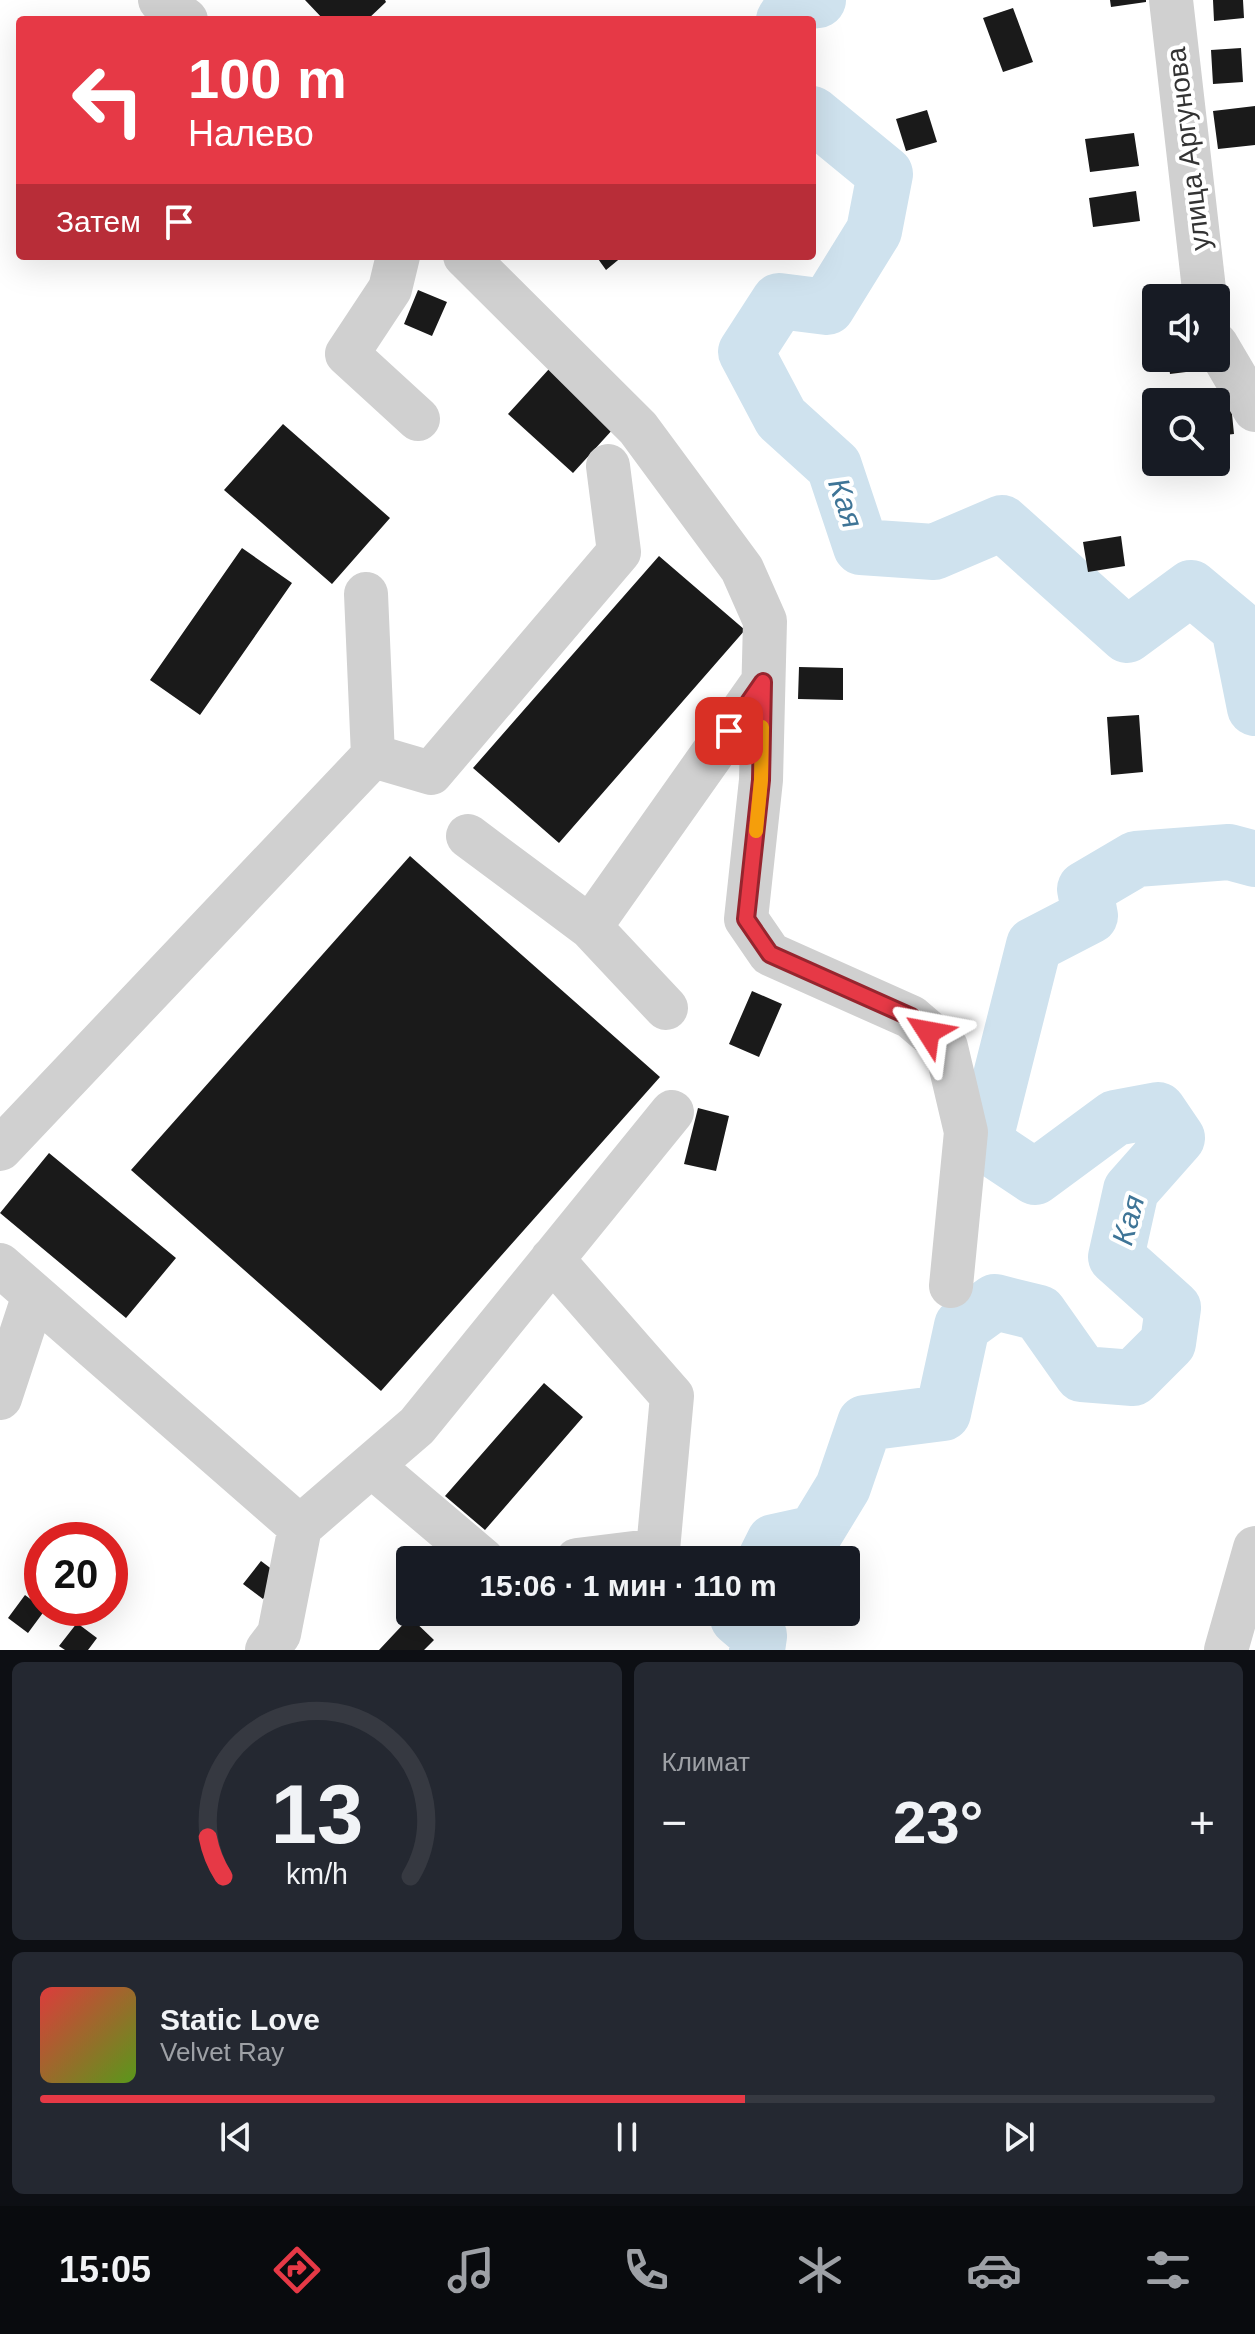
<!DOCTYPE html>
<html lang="ru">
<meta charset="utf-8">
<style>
:root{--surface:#171b24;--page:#242831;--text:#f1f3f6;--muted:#9ea1a6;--line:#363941;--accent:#e63946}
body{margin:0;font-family:Arial,sans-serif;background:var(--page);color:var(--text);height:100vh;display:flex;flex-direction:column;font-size:30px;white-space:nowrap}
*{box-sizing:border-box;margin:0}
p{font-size:26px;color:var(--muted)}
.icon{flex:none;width:44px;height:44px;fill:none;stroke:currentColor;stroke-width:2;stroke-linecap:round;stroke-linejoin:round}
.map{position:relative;height:1650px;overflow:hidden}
.panel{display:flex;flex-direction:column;gap:12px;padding:12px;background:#0d0f14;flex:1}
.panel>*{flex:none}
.banner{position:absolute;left:16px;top:16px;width:800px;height:244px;border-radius:8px;box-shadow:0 8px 32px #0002;background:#e63946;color:#fff;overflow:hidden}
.fabs{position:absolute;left:1142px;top:284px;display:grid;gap:16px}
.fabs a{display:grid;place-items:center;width:88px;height:88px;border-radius:8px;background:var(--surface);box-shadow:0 8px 32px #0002;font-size:40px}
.speed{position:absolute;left:24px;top:1522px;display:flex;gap:16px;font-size:40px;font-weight:700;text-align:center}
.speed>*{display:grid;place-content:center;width:104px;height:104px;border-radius:50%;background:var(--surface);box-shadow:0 8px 32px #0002;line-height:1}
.speed .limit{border:12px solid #d22;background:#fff;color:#111}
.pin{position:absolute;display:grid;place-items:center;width:68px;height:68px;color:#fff;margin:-34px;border-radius:16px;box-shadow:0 4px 12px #0006}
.me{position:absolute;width:88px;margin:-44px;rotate:304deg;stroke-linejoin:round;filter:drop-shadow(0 0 6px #0008)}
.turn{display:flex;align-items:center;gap:28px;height:168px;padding:0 40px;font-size:36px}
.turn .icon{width:104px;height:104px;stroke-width:2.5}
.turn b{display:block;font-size:56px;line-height:68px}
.then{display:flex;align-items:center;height:76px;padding:0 40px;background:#0003;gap:16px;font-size:30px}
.big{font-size:60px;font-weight:700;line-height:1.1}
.panel .card{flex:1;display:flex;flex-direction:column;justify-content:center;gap:12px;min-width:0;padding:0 28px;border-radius:12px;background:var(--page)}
.panel .dial{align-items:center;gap:0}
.dial svg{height:208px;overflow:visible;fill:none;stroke:var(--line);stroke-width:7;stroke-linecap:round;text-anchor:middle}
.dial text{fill:var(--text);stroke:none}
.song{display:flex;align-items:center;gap:24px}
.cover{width:96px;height:96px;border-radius:12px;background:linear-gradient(135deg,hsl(0 70% 55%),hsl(90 70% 35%))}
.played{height:8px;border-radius:4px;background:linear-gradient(90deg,var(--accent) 60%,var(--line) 60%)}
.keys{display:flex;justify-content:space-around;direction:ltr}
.heat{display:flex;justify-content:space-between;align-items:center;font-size:44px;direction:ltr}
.panel .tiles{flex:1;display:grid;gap:12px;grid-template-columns:1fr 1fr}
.card:last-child{grid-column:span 2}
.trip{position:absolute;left:396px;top:1546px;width:464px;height:80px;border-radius:8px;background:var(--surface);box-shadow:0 8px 32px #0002;font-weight:700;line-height:80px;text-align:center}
.tab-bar{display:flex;height:128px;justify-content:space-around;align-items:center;background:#090b0e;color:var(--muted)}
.tab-bar .icon{width:56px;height:56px}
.tab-bar .current{color:var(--accent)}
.tab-bar b{font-size:36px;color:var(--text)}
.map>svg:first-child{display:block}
</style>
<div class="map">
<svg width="1255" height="1650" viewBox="0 0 1255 1650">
<rect width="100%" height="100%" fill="#fff"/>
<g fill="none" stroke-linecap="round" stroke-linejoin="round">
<!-- river -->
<path stroke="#cfe2ee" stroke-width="56" d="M784,20L795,3L818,0
M812,114L885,174L874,231L827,307L779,301L746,352L781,418L834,466L861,547L934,552L1002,523L1127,635L1191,588L1239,628L1255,708
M765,1560L774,1542L815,1533L843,1487L865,1423L943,1413L962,1326L995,1302L1039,1313L1082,1374L1133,1378L1168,1343L1173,1308L1116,1257L1131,1190L1177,1138L1158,1110L1115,1118L1035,1177L984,1143L1034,945L1090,916L1085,889L1136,859L1229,852L1255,859
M741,1612L738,1618L759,1636L757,1650"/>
</g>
<!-- building -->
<path fill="#1a1a1a" d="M305,0H385L386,2L367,20H324Z
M1110,0H1146V2L1111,7Z
M1213,0H1243L1244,18L1214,21Z
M1013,8L1033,62L1003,72L983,18Z
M1241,48L1243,82L1213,84L1211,50Z
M1255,106V145L1218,149L1213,111Z
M927,110L937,142L906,151L896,119Z
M1134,133L1139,166L1090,172L1085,139Z
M1136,191L1140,221L1093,227L1089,198Z
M596,256H623L606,270Z
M418,290L447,302L432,336L404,324Z
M1168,358H1200L1202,370L1170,374Z
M549,369L614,428L573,473L508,414Z
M1231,404L1234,434L1216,436V406Z
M283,424L390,518L332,584L224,490Z
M1121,536L1125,566L1088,572L1083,542Z
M242,548L292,583L200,715L150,680Z
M659,556L745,630L559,843L473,768Z
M799,667L843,668V700L798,699Z
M1139,715L1143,772L1111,775L1107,717Z
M410,856L660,1077L381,1391L131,1170Z
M752,991L782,1004L759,1057L729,1044Z
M698,1108L729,1116L716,1171L684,1164Z
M49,1153L176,1258L126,1318L0,1213Z
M544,1383L583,1417L485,1530L445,1496Z
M261,1561L281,1576L263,1599L243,1584Z
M25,1595L45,1610L28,1633L8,1618Z
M410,1617L434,1640L424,1650H379Z
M77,1623L97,1638L88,1650H65L59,1646Z"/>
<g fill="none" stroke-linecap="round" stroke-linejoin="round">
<!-- minor -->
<path stroke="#d0d0d0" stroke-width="44" d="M160,0L186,20
M1171,0L1205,298
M398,256L390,289L347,354L418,419
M465,256L638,428L742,569L765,621L761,780L746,919L770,954L911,1017L946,1047L966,1132L951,1286
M1216,344L1255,410
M366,594L373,756
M468,836L590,927
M666,1008L590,927L763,682
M0,1149L373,756L431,773L619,552L608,466
M552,1259L672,1396L658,1550L577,1560
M0,1265L300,1527
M0,1398L34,1295
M372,1466L483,1560
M267,1650L279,1634L300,1527L417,1426L672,1112
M1226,1650L1255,1548"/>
</g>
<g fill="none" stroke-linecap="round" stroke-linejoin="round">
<defs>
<path id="route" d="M729,731L763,682L761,780L746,919L770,954L911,1017L928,1032"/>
</defs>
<!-- route casing -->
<use href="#route" stroke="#96252e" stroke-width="20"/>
<!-- route -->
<use href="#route" stroke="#e63946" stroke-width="14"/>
<!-- slow -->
<path stroke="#f59e0b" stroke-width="14" d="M756,831L761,780L762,727"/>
</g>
<g text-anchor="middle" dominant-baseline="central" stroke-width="8" stroke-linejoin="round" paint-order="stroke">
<!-- street labels -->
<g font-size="28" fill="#333" stroke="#fff">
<text transform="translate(1188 149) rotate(-97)">улица Аргунова</text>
</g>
<!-- water labels -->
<g font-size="30" font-style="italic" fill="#3f7597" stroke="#fff">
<text transform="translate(846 503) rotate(71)">Кая</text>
<text transform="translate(1128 1220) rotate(-75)">Кая</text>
</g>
</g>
</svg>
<div class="fabs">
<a><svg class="icon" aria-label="sound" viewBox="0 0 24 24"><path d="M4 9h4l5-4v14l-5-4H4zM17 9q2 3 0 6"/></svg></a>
<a><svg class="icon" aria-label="search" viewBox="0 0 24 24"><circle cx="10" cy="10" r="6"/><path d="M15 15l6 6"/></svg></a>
</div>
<div class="speed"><div class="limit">20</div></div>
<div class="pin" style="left:729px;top:731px;background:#d93025"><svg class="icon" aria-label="arrive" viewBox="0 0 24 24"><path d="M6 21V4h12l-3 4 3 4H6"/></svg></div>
<svg class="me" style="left:928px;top:1032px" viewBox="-20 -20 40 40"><path d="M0-17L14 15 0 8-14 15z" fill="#e63946" stroke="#fff" stroke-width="4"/></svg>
<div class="trip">15:06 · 1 мин · 110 m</div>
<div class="banner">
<div class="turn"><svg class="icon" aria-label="left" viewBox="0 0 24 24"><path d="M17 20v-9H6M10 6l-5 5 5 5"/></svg><div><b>100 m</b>Налево</div></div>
<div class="then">Затем<svg class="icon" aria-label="arrive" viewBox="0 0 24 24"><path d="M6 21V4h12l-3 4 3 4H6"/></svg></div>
</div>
</div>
<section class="panel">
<div class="tiles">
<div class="card dial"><svg viewBox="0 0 100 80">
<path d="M14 69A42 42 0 1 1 86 69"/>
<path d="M14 69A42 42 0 0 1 8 54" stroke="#e63946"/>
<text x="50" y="56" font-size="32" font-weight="700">13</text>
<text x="50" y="72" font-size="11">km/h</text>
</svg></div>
<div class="card"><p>Климат</p>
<div class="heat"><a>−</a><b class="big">23°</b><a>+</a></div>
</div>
<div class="card">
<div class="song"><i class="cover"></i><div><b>Static Love</b><p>Velvet Ray</p></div></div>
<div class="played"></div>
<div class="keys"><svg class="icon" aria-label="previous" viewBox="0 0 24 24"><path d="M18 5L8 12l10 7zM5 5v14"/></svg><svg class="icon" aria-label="pause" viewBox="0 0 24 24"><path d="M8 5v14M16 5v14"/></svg><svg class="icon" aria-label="next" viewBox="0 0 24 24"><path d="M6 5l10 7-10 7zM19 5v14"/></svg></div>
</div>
</div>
</section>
<nav class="tab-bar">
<b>15:05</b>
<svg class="icon current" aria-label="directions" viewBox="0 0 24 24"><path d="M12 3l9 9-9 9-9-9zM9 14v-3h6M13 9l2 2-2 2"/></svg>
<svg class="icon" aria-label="music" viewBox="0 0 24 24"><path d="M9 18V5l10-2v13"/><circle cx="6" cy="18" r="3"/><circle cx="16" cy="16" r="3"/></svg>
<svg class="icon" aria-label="phone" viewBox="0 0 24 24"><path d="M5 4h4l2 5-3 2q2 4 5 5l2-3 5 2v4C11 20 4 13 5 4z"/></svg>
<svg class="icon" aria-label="climate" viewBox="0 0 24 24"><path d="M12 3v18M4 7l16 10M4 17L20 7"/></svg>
<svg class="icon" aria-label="car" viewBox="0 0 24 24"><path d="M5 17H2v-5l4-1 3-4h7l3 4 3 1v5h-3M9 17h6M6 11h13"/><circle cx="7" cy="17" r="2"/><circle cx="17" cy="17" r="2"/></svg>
<svg class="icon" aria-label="filters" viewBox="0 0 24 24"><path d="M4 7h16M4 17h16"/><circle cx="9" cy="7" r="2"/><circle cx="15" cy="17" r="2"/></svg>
</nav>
